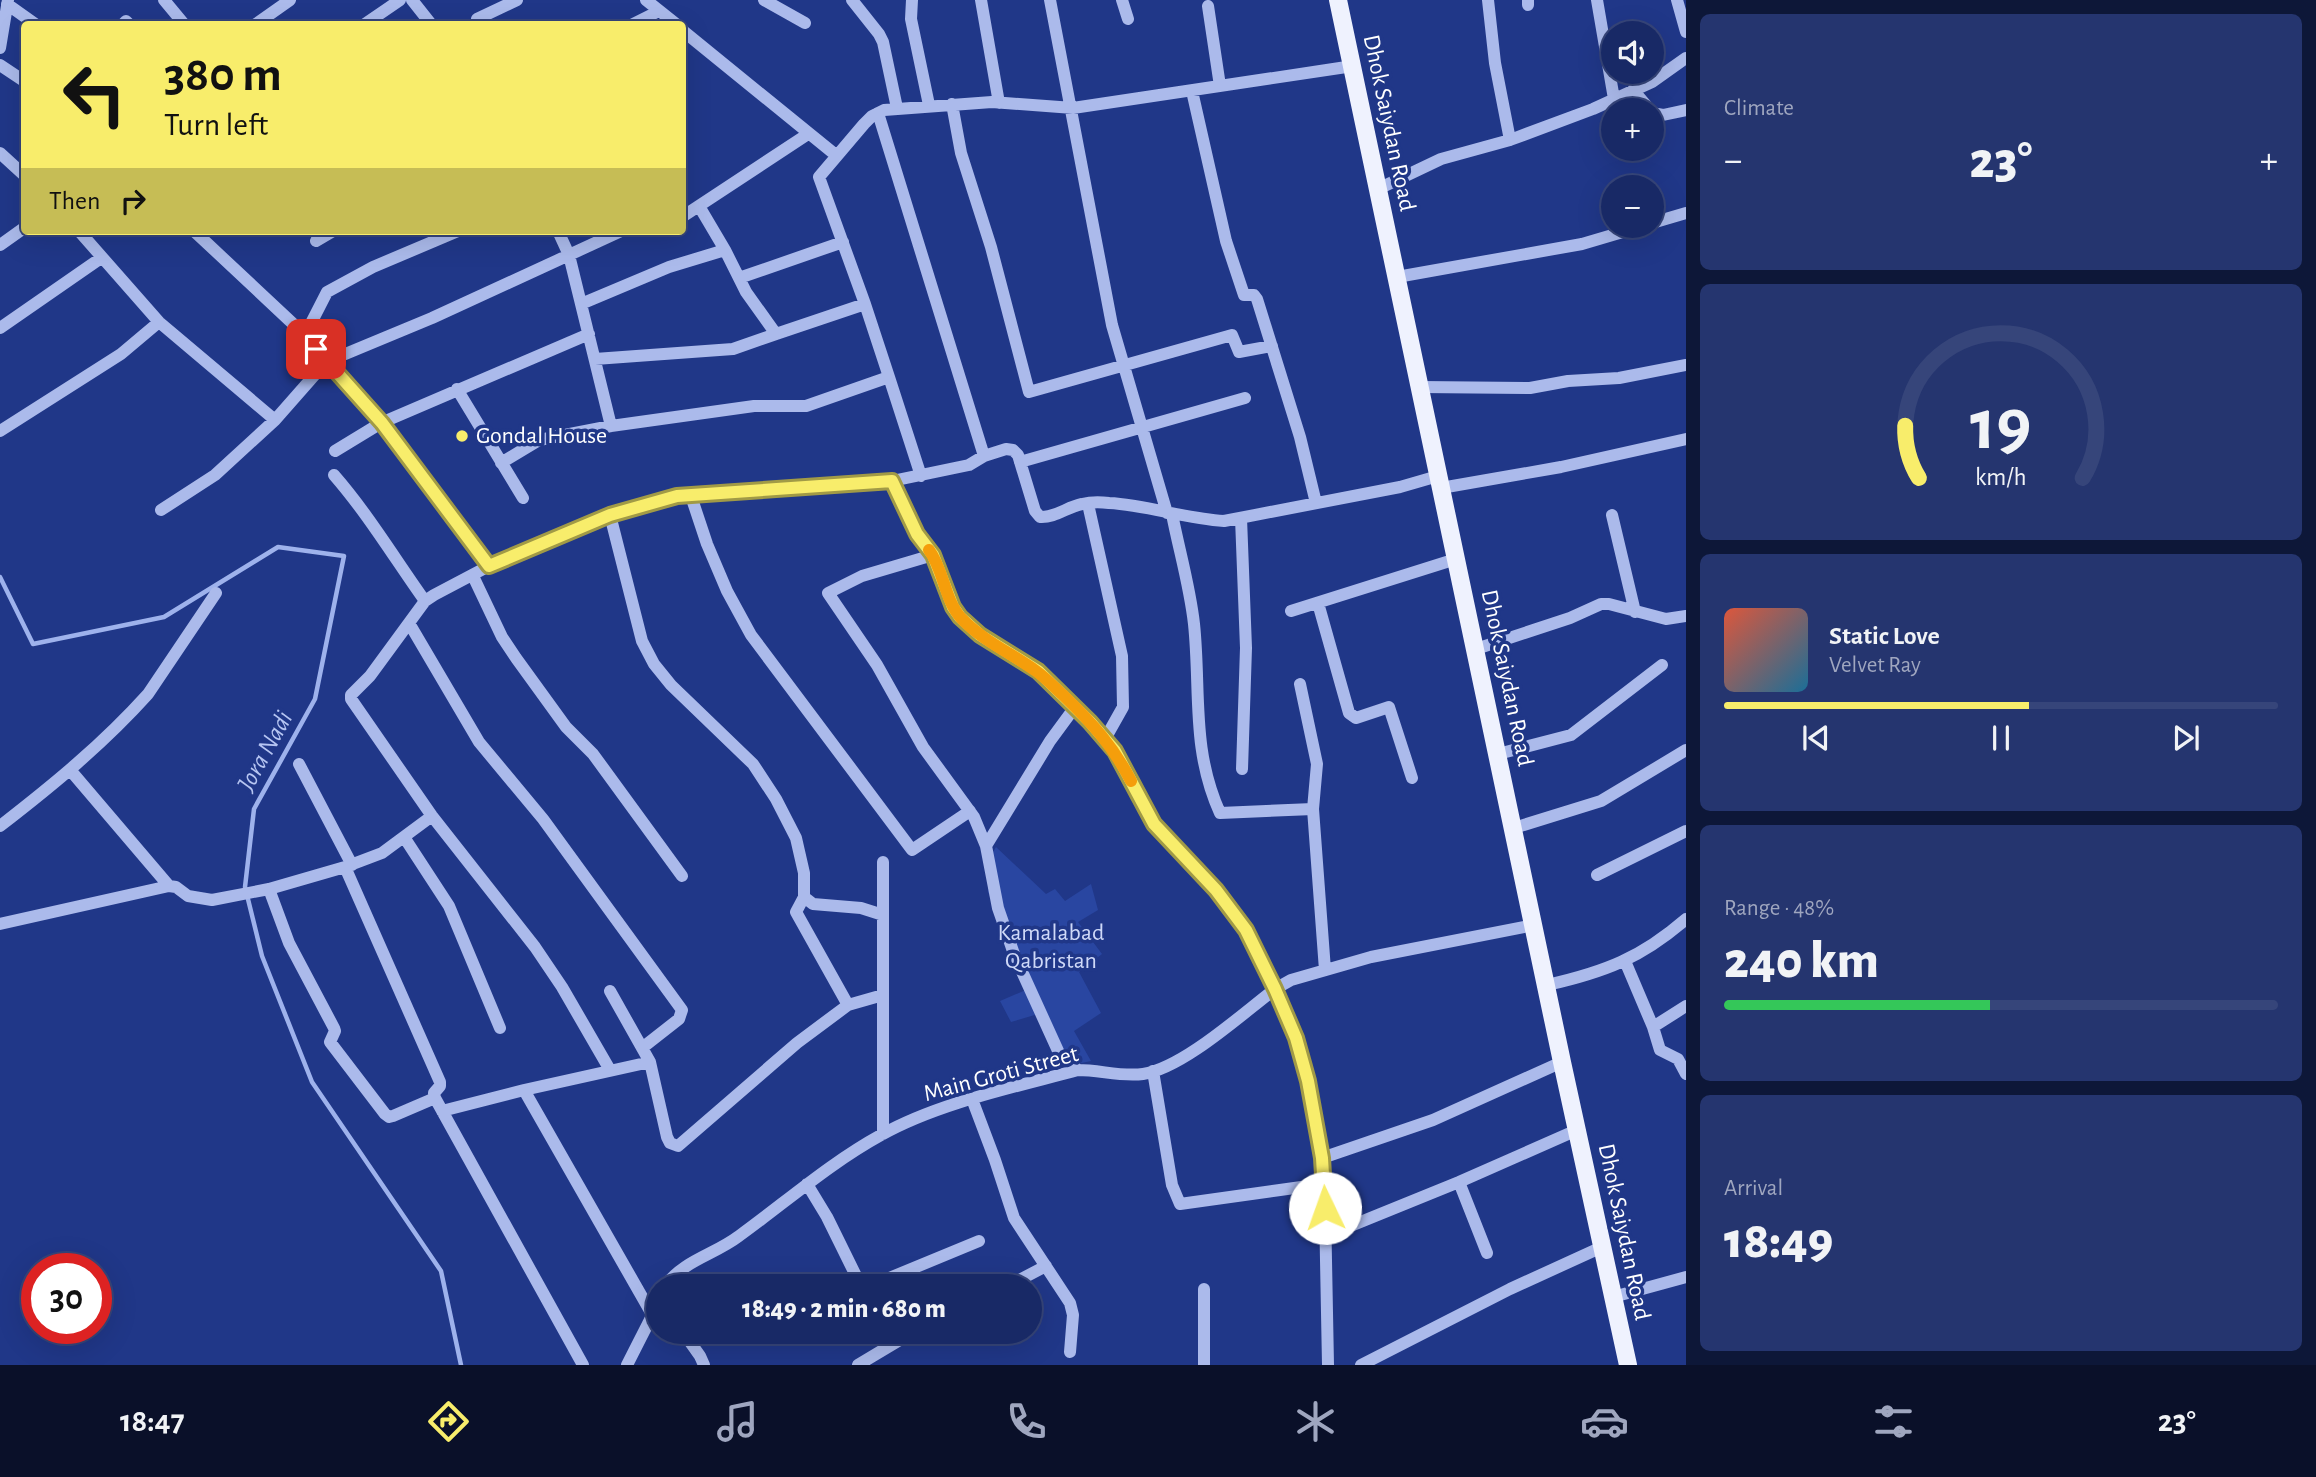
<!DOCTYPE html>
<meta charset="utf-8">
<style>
:root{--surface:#182966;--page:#25356f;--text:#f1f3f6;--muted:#9fa6bf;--line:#36457a;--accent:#f8ed6b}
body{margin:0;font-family:"Alegreya Sans",sans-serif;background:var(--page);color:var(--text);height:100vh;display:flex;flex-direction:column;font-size:26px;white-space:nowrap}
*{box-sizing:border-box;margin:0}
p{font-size:23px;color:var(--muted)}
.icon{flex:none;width:38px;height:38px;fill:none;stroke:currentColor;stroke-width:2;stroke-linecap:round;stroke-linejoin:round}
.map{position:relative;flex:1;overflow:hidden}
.details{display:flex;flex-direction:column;gap:14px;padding:14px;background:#0d1738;width:630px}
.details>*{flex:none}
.top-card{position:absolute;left:21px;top:21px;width:665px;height:214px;border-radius:7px;box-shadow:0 7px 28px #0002,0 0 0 2px var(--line);background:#f8ed6b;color:#111;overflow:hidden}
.fabs{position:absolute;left:1601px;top:21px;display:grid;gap:14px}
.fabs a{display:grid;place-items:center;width:63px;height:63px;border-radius:50%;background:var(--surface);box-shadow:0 7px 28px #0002,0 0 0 2px var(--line);font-size:35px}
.speed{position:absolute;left:21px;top:1253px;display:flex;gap:14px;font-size:35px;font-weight:700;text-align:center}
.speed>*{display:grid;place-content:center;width:91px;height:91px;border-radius:50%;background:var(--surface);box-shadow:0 7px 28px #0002,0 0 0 2px var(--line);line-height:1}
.speed .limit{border:10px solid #d22;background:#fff;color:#111}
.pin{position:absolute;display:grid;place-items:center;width:60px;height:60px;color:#fff;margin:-30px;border-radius:14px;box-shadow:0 4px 10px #0006}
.me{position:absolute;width:77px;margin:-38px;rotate:357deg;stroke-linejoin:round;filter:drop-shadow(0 0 5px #0008)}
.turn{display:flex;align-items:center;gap:24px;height:147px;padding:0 28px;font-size:32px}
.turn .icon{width:91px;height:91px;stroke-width:2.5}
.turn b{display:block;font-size:49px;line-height:60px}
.then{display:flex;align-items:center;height:66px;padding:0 28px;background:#0003;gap:14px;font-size:26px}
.big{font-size:52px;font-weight:800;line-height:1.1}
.details .tile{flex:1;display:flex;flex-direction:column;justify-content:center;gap:10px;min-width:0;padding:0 24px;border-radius:10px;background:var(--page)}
.details .dial{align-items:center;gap:0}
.dial svg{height:182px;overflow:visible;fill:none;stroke:var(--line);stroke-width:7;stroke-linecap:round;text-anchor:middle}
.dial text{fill:var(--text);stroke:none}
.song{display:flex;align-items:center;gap:21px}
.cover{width:84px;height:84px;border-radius:10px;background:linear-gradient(135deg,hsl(10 70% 55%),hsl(200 70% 35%))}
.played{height:7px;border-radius:4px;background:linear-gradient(90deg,var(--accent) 55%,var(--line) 55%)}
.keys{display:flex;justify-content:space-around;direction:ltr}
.heat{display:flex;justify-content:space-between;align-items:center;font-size:38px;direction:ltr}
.charge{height:10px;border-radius:5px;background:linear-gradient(90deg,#34c759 48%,var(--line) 0)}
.trip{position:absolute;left:646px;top:1274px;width:396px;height:70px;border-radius:35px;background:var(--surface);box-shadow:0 7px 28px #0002,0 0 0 2px var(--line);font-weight:800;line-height:70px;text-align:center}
.menu{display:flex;height:112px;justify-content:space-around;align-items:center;background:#0a1029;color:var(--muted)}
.menu .icon{width:49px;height:49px}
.menu .on{color:var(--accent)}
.menu b{font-size:32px;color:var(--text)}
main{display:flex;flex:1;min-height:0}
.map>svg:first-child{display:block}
</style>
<main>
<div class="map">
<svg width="1686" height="1365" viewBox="0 0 1686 1365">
<rect width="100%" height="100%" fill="#203788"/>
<!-- green -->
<path fill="#2946a1" d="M996,847L1046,894L1055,889L1065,901L1091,884L1098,910L1078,922L1102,954L1079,972L1101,1013L1074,1031L1091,1061L1072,1065L1038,1014L1011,1022L1000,1001L1028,989L988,892L990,857Z"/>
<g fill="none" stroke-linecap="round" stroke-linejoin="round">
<!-- stream -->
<path stroke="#9eb2ec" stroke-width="4.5" d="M0,577L33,644L164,617L278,547L344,556L315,699L254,809L245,887L262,956L312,1082L441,1271L461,1365"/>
<!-- minor -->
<path stroke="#abbaeb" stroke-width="12" d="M164,0L184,24
M412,0L431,24
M646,0L676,24
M764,0L805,23
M852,0L879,34L883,42L897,108
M912,0L911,19L929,105
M981,0L999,103
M1050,0L1112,325L1167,513
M1122,0L1128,19
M1488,0L1495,63L1510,140
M1528,0V5
M1597,0L1614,99
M1677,0L1686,32
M7,4L35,24
M1208,6L1220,86
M477,19L517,0
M123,24L126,21L129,24
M256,24L290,0
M365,24L400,0
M633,24L659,11
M682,30L837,156
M0,48L8,0
M0,65L24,81
M1633,90L1650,110
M1192,91L1226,241L1244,295H1254L1257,299L1300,437L1316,503
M952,104L961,153L991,247L1029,392L1232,335L1239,352L1272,346
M878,113L984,456
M1652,113L1663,115L1686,110
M0,153L24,175
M1378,189L1441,159L1510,140L1593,109L1652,82L1686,58
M682,217L808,134
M1652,223L1686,213
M79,231L159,322L275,420
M194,231L305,335
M558,231L569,255L621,231
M316,241L333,231
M0,245L24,228
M725,250L746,292L776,334L865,304L889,377
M1397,277L1582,244L1643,226
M739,278L843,242
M581,304L669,267L725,250L699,206
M865,304L819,177L864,124L872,116L884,110L992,102L1073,108L1353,66
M0,328L101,258
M595,359L733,349L776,334
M1420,387L1530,388L1568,381L1619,378L1686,365
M457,389L523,498
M0,431L121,354L159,322
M335,451L381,423L589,334
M1020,462L1245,398
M501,463L539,440L611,426
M334,475C368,514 395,559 425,601
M892,481L917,534L933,555L952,607L960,617L980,635L1038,672L1090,721L1115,751L1154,824L1216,890L1235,913L1257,950L1295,1038L1308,1081L1313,1108L1322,1158L1325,1208L1328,1365
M1441,488L1561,467L1686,439
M691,496L707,544L727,591L751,635L912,850L970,811
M1088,504L1122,656L1123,707L1105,739
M161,510L215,475L275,420L326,362L305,335L327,292L373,267L458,231
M1172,514C1179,550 1190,587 1194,624C1201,691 1191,749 1220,813L1313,809
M610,515L642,641L654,664L671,685L753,764L776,799L796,838L804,873V897L796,912L848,1005
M1612,515L1635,612
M1241,518L1246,648L1242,769
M933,555L862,576L828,593L877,665L923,747L974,817L986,846L998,908L1014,954L1059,1053L1078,1070
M489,566L381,423L326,362L432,318L569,255L611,426L754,406H806L889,377L921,476
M473,576L502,637L516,658L566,727L593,754L682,876
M1318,603L1349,713L1356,718L1389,707L1412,778
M1291,611L1456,559
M409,623L479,742L543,819L682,1010L679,1019L642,1048
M1476,649L1570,618L1601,604H1609L1666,619L1686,616
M1300,684L1317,764L1313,809L1325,970
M1498,754L1571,735L1662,665
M299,764L352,865
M71,771L169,886
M0,826C53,785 103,744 148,694L216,593
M1514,828L1601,801L1686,750
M404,837L449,906L500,1028
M986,846L1050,741L1075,707
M1597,875L1686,831
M269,889L289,943L334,1028L335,1031L330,1042L385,1114L389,1117L393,1116L435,1098L434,1093L440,1086V1082L345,867
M804,897L813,904L861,908L883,915
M0,924L169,886L176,887L188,896L212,900L269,889L345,867L382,853L432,816
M1625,961L1653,1027L1660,1050L1678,1059L1686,1074
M1547,985C1605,972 1641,958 1686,919
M610,991L650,1062L667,1137L670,1143L678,1146L797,1043L848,1005L883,995
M1653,1027L1686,1006
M610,1070L562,987L535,947L432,816L351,699V695L370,676L425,601L434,595L489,566L592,522L622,511L677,496L892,481L969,465L984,456L1006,449L1013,450L1018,455L1035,511L1040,517C1055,518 1067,507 1082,504C1090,502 1101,502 1109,503C1148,505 1185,519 1224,521L1400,487L1438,476
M1153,1071L1172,1185L1180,1204L1323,1184
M524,1090L653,1316
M435,1098L583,1365
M972,1099L995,1160L1014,1218L1070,1303L1073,1315L1070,1352
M442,1111L524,1090L650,1062
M883,1134V862
M1322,1158L1433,1120L1562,1062
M1459,1182L1487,1253
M807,1184L827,1217L861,1286
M1326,1236L1459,1182L1577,1130
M665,1286C684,1260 714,1255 739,1236C786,1202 830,1163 881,1135C938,1103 1015,1087 1078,1070C1100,1070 1121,1077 1143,1074C1183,1068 1242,1014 1275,989L1291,980L1371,957L1534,925
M870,1286L979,1241
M1008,1286L1046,1266
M1613,1297L1686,1277
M683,1332L700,1356L704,1365
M627,1365L658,1304
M858,1365L913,1332
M1204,1365V1289
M1361,1365L1510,1289L1602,1247"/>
<!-- major -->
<path stroke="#eff2fe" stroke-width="18" d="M1338,0L1562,1062L1628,1365"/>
</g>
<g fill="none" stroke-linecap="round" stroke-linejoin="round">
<defs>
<path id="route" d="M316,349L382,423L489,566L610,515L677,496L892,481L917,534L933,555L953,607L960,617L980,635L1038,671L1090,722L1115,751L1154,824L1216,890L1246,930L1275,989L1296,1038L1308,1081L1322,1158L1325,1208"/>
</defs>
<!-- route casing -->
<use href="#route" stroke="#a19a46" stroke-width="18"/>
<!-- route -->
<use href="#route" stroke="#f8ed6b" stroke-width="12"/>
<!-- slow -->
<path stroke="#f59e0b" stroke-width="12" d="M929,550C944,570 944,599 961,618C983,641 1011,653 1036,671C1046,678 1055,688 1064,696C1092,723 1113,746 1131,781"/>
</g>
<!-- markers -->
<circle fill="#f8ed6b" stroke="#203788" stroke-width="2.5" cx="462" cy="436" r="7"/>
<g text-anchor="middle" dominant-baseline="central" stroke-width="7" stroke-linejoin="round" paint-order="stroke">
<!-- street labels -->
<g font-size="24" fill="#fff" stroke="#203788">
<text transform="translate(1389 123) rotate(78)">Dhok Saiydan Road</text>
<text transform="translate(1507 678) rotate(78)">Dhok Saiydan Road</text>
<text transform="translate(1001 1074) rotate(-15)">Main Groti Street</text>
<text transform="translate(1624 1232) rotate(78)">Dhok Saiydan Road</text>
</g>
<!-- poi labels -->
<g font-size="24" fill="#fff" stroke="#203788" text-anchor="start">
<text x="476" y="436">Gondal House</text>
</g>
<!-- park labels -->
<g font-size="24" fill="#cfd9f8" stroke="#203788">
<text x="1051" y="933">Kamalabad<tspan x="1051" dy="28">Qabristan</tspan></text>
</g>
<!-- water labels -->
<g font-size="26" font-style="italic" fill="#b6c5f2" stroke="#203788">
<text transform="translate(265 751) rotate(-61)">Jora Nadi</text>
</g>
</g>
</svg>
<div class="fabs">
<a><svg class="icon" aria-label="sound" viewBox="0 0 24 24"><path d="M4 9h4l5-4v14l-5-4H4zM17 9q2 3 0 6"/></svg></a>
<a>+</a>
<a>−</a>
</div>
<div class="speed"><div class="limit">30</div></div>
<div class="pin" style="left:316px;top:349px;background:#d93025"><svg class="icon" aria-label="arrive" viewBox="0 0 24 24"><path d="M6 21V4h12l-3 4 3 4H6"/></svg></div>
<svg class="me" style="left:1325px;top:1208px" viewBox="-20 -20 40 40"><circle r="19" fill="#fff"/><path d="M0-13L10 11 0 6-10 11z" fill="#f8ed6b"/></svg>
<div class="trip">18:49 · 2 min · 680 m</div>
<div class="top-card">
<div class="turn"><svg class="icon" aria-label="left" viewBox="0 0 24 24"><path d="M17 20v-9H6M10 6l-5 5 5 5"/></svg><div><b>380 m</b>Turn left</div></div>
<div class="then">Then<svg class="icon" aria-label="right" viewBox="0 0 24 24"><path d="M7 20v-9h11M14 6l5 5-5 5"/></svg></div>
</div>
</div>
<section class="details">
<div class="tile"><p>Climate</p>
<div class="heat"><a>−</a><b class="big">23°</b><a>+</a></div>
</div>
<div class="tile dial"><svg viewBox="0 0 100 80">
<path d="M14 69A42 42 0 1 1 86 69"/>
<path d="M14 69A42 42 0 0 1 8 46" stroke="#f8ed6b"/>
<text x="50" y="56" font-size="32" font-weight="700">19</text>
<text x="50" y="72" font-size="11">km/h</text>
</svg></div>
<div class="tile">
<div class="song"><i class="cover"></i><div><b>Static Love</b><p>Velvet Ray</p></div></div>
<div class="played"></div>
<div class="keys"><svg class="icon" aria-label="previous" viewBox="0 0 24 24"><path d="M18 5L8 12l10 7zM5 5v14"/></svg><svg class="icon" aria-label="pause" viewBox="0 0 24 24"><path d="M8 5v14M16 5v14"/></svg><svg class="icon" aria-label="next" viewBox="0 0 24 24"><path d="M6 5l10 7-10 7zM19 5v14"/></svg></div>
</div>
<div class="tile"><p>Range · 48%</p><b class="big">240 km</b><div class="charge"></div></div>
<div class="tile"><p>Arrival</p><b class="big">18:49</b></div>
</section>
</main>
<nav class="menu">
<b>18:47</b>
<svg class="icon on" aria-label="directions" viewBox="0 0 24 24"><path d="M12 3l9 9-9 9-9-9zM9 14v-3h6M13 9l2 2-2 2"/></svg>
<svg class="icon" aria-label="music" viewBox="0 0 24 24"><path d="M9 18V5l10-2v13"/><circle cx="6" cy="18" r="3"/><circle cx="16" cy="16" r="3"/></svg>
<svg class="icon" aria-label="phone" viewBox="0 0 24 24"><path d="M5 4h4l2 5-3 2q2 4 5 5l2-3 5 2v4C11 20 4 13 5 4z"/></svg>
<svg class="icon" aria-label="climate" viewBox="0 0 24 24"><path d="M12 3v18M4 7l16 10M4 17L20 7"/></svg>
<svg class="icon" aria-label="car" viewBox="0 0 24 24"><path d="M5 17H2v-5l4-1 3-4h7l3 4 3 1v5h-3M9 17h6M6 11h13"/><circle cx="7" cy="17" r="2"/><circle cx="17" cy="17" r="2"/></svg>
<svg class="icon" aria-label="filters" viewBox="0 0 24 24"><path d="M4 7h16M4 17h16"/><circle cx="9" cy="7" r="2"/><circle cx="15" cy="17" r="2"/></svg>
<b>23°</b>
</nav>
